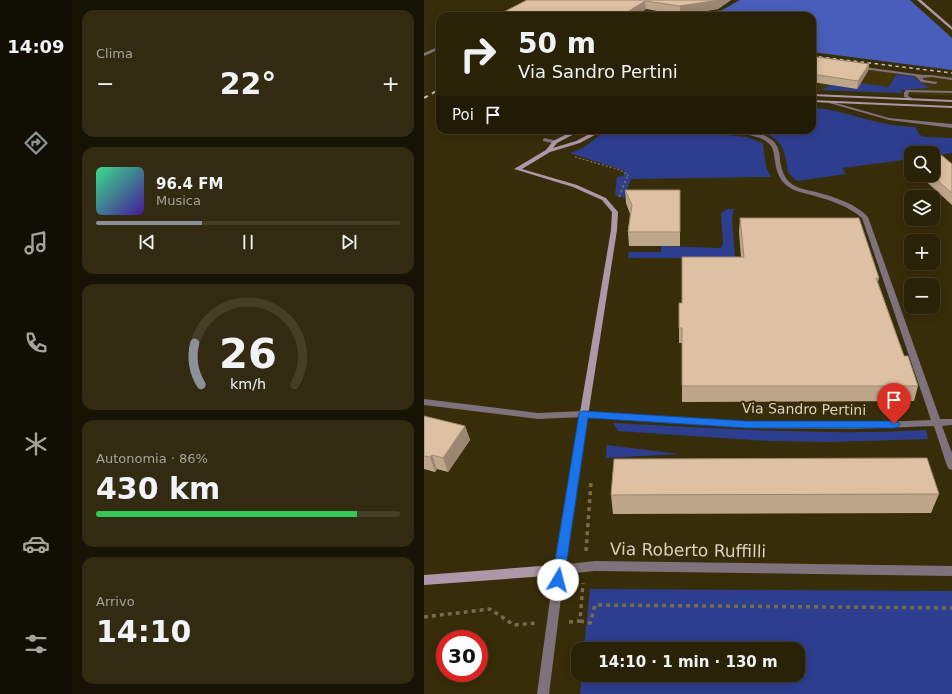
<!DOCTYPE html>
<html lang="it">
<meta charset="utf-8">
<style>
:root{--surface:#2a2207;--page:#322a11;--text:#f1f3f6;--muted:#a5a49b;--line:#463f28;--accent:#8c9099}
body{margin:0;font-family:"DejaVu Sans",sans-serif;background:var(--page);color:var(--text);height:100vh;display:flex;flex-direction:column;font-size:15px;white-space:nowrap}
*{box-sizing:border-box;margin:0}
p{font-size:13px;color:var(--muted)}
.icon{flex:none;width:22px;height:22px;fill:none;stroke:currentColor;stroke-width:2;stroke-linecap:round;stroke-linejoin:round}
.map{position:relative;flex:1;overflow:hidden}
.panel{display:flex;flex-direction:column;gap:10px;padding:10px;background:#171304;width:352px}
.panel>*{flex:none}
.guide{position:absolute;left:12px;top:12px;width:380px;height:122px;border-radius:12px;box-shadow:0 2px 10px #0003,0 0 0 1px var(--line);background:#2a2207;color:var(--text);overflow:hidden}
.fabs{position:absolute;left:480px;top:146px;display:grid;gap:8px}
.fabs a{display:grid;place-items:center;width:36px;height:36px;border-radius:8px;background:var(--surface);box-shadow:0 2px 10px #0003,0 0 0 1px var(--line);font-size:20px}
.speed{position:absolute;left:12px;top:630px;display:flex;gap:8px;font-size:20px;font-weight:700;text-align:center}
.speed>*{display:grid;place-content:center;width:52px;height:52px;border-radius:50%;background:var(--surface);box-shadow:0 2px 10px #0003,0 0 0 1px var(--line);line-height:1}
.speed .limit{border:6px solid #d22;background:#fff;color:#111}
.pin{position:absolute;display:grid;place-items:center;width:34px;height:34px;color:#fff;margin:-41px -17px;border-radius:50% 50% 50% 0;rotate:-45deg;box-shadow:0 0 4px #0007}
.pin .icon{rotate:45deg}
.me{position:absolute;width:44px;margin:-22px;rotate:8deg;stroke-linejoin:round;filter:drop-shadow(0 0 3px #0008)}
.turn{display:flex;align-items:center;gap:14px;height:84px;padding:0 16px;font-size:18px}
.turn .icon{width:52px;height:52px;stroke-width:2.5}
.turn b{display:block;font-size:28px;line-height:34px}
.then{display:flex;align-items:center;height:38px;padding:0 16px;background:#0003;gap:8px;font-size:15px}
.big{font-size:30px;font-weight:700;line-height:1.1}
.panel .tile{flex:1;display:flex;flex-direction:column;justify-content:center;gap:6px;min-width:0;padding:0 14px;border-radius:12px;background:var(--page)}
.panel .dial{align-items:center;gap:0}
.dial svg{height:104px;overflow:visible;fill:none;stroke:var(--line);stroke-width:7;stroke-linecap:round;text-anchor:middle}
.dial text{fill:var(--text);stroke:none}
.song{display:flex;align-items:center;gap:12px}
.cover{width:48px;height:48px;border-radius:6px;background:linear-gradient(135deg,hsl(150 70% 55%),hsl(260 70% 35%))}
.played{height:4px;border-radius:2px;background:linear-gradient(90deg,var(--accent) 35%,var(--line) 35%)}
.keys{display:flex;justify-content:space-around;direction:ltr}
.heat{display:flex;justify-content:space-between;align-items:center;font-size:22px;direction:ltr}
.charge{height:6px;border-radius:3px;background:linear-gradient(90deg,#34c759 86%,var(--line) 0)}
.trip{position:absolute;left:147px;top:642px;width:234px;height:40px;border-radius:12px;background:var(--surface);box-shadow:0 2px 10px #0003,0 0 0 1px var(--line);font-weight:700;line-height:40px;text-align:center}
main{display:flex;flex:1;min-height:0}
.tabs{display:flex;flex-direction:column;width:72px;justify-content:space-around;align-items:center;background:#110e03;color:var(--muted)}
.tabs .icon{width:28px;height:28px}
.tabs .selected{color:var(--accent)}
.tabs b{font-size:18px;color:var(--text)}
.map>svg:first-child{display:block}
</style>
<main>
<nav class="tabs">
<b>14:09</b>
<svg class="icon selected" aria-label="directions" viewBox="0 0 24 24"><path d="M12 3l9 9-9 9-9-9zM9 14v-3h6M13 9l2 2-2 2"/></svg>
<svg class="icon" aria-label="music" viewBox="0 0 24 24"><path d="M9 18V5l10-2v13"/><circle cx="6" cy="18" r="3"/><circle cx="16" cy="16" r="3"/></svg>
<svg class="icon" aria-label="phone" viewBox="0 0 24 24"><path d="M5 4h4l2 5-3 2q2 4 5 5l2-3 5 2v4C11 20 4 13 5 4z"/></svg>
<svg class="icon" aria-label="climate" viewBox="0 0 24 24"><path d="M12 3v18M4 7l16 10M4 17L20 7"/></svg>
<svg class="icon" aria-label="car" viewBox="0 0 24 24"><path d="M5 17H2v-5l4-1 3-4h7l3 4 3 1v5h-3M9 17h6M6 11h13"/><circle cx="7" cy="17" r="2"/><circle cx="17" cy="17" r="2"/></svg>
<svg class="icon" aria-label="filters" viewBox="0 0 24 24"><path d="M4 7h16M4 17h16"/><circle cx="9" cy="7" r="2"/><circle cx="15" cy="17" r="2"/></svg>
</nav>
<section class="panel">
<div class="tile"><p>Clima</p>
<div class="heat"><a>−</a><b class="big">22°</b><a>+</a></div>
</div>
<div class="tile">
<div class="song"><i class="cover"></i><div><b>96.4 FM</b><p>Musica</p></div></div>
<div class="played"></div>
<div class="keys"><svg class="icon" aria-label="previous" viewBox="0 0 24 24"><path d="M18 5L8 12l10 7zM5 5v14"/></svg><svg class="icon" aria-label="pause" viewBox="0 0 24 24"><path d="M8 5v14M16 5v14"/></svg><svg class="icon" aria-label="next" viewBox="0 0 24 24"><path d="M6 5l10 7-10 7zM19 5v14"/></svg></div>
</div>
<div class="tile dial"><svg viewBox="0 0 100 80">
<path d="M14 69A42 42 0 1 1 86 69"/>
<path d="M14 69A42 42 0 0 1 9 37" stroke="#8c9099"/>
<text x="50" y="56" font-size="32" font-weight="700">26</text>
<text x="50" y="72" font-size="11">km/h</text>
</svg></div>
<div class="tile"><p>Autonomia · 86%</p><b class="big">430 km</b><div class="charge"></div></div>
<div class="tile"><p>Arrivo</p><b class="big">14:10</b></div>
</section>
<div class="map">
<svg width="528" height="694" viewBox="0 0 528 694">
<rect width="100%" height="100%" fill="#382d09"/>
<!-- built -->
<path fill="#433507" d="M388,59L482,73L528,76V96L388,90Z"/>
<!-- green -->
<path fill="#2e3e8f" d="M472,75L488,76L505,88L478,90L477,93L397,90L407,85L433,89L437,83L465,87Z
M388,107C423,111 457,127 491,127L496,135L500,137L528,138V153L509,156V153H487V159L418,168L422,174L373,181L364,173C361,146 356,135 327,130H388Z
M188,130H248L323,137L339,143L342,167L347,177L207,179L200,198L191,195L193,177L199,176L201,171L146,153L159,148L177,134Z
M303,209H310L308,217L311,258H204L205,252H237V246L297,248L299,244L297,213Z
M189,423C293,428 398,436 502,430L504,439L405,442L344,441L194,431Z
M183,445L256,454L182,458Z
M166,589L528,591V694H156L158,675H374V649H160Z"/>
<!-- forest -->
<path fill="#495ebb" d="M316,0H486L528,38V70L388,52V16H259L298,10Z"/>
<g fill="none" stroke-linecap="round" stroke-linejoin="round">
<!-- path-far2 -->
<path stroke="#766d4f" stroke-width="1.5" stroke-dasharray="2 2" stroke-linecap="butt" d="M151,157L196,170L204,175L203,178"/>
<!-- path-far1 -->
<path stroke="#766d4f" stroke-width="2" stroke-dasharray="2.5 2.5" stroke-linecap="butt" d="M195,197L203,177"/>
<!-- path -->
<path stroke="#766d4f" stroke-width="3.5" stroke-dasharray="4 4" stroke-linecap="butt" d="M162,551L167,482
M0,617L66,609L90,625L112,623
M156,621L166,623L171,605L528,608
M145,622L156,621L159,583"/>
<!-- lane -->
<path fill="#7f727d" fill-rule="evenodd" d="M433,66L499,75H507L528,78V80L507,77L498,78L500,80L513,82V83L511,84L497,82L491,76L431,68V67Z
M482,90L528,91V93L485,92L484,96L488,98L486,99L480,97V93Z
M121,138L133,141L134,142L131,144L119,141V139Z"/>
<!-- street -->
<path fill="#7f727d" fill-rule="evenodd" d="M16,46V49L0,56V53Z
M405,101L465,118L528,124V128L465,120L405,103Z
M295,130C313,130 338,129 351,143C355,148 356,155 356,161C358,170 360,179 369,185C376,189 384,190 392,192C410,197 431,203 444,217L516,419H528V425L518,426L528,453V470L525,469L523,466L510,426L431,429L323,428L160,417L114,419L0,405V399L114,413L160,411L323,422L431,423L507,420L438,218C424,206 408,201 391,196C381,193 370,192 362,185C355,179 352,170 351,161C350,156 350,150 347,146C339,134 311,133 298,132Z
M171,561L528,566V576L171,571L140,574L125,694H113L130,570L131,567L135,565Z"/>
<!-- secondary -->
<path fill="#ad98aa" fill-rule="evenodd" d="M493,0H497L528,27V30Z
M388,94L528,100V102L388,96Z
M388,100L528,106V108L388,102Z
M151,130H158L133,143L129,148L152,141L173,130H180L156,143L126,152L98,169L153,185L182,198L194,212L193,230L140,570L139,573L135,575L0,585V575L130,565L187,230L188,212L178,200L149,187L90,169L122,150L129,141Z"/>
<!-- rail-far1 -->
<path stroke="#c8c0ac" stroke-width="1.5" stroke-dasharray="3.5 3.5" stroke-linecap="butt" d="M388,56L528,73"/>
<!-- rail -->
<path stroke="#c8c0ac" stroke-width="2" stroke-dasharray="4.5 4.5" stroke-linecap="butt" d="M0,98L16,89"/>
</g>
<!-- wall -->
<path fill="#bea68b" d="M103,0H307L294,9L256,15L222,9L211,16H72Z
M15,44H16V58H15L13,48L16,47Z
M388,63L445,64L444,71L433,89L388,82Z
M486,157H487V168L484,166Z
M528,164V205L495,175H509Z
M201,190H256V246H205L204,232L206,214L202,203Z
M316,218L455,278L454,282L480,356L494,386L490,401L258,402V343H255V328L258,303L317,257L315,232Z
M0,416L41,426L46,440L24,472L13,469L11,472L0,469Z
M515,494L507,513L189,514L187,495Z"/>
<!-- shaded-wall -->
<path fill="#9b8771" d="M295,0H307L294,9L256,15V6Z
M221,1L222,9L211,16H197Z
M445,64L444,71L433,89L434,81Z
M41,426L46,440L24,472L19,458Z
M8,455L13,469L11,472L6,457Z"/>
<!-- building -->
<path fill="#ddc1a2" stroke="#9b8771" d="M103,0H295L256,6L221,1L197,16H72Z
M393,57L445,64L434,81L388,74V63Z
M515,153L528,164V193L507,175H509V154Z
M201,190H256V232H204L208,205Z
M316,218H435L455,278H452L480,356H484L494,386H258V328H255V303H258V257H320Z
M0,416L41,426L19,458L8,455L6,457L0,456Z
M503,458L515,494L187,495L190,459Z"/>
<!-- route -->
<path fill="#1a73e8" stroke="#114b97" d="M160,411L323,421H470L474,422L476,424L474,427L470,428H323L164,418L140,580L138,584L134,585L129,584L128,580L155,414L156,412Z"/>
<g text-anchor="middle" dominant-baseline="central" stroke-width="4" stroke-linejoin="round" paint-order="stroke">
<!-- street labels -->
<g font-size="14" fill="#d9d2bf" stroke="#382d09">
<text transform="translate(380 409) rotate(1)">Via Sandro Pertini</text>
</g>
<!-- near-street labels -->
<g font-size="17" fill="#d9d2bf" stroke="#382d09">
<text transform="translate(264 550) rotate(1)">Via Roberto Ruffilli</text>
</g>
</g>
</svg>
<div class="fabs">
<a><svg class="icon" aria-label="search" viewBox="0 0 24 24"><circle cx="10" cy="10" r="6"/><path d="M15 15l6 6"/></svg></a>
<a><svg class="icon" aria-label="layers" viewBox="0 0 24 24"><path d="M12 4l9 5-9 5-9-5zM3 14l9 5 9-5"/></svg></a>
<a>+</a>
<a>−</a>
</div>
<div class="speed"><div class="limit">30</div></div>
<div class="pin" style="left:470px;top:424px;background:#d93025"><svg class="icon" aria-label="arrive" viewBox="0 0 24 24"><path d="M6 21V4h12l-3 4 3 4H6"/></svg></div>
<svg class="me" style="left:134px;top:580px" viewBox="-20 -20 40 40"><circle r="19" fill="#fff"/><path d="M0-13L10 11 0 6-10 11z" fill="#1a73e8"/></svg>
<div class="trip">14:10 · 1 min · 130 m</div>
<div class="guide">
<div class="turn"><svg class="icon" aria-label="right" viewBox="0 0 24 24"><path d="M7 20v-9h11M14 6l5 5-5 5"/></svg><div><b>50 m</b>Via Sandro Pertini</div></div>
<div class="then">Poi<svg class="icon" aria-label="arrive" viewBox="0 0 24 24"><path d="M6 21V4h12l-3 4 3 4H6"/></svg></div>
</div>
</div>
</main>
